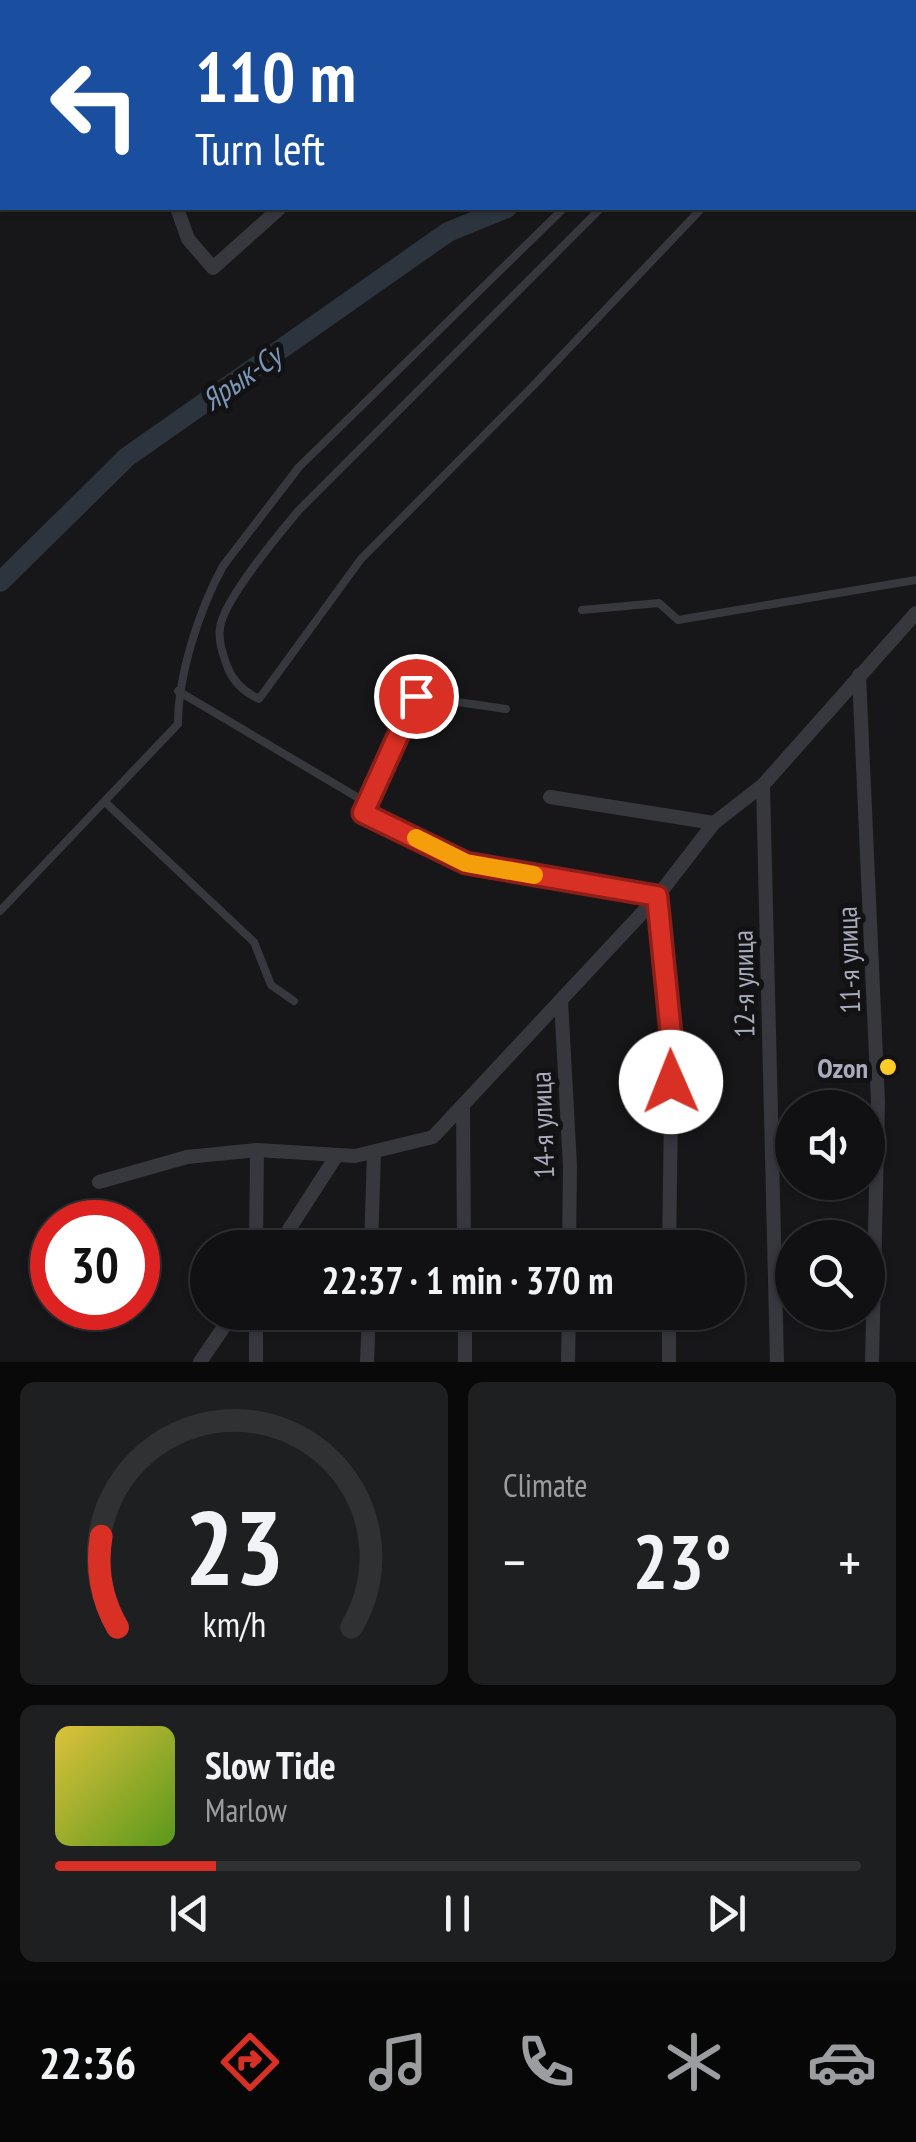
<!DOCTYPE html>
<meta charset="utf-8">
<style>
:root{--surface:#111113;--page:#1e1f21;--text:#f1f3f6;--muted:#9c9da0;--line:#303133;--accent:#d93025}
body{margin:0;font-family:"PT Sans Narrow",sans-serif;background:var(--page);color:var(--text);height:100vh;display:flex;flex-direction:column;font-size:38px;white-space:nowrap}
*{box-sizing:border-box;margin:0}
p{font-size:32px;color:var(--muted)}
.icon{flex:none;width:55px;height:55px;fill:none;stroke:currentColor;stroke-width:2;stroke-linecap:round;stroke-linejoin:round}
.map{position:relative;height:1362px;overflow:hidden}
.drawer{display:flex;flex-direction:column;gap:20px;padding:20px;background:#09090a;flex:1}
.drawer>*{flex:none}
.guide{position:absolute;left:0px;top:0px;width:918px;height:210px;box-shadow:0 2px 8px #0004,0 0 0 2px var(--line);background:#1a4fa0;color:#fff;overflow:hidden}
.buttons{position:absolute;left:775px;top:1090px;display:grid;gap:20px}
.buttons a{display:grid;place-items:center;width:110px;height:110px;border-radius:50%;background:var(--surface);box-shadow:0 2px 8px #0004,0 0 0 2px var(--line);font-size:50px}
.speed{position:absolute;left:30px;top:1200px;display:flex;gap:20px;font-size:50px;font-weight:700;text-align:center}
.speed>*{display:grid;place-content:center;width:130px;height:130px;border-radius:50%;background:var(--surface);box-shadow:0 2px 8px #0004,0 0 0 2px var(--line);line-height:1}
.speed .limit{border:15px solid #d22;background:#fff;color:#111}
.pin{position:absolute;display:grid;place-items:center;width:85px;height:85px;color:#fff;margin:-42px;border:5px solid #fff;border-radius:50%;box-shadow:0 2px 10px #0007}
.me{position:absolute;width:110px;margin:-55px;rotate:359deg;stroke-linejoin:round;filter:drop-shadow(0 0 8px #0008)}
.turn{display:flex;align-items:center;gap:35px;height:210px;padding:0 30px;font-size:45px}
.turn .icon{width:130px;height:130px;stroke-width:2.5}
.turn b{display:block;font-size:70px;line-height:85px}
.big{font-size:75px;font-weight:600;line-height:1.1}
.drawer .widget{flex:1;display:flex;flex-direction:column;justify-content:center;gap:15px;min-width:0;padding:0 35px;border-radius:15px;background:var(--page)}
.drawer .dial{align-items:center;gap:0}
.dial svg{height:260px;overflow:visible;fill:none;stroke:var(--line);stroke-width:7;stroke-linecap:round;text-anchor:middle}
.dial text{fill:var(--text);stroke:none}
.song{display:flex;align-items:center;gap:30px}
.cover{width:120px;height:120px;border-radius:15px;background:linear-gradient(135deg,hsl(50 70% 55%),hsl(90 70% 35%))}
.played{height:10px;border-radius:5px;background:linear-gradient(90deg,var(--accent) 20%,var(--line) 20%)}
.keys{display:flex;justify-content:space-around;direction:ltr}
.heat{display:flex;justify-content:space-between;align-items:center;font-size:55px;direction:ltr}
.drawer .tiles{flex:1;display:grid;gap:20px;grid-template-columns:1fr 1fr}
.widget:last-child{grid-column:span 2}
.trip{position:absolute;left:190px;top:1230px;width:555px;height:100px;border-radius:50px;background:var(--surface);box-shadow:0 2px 8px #0004,0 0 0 2px var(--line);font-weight:600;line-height:100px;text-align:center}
.tabs{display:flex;height:160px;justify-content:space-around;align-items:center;background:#070708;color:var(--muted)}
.tabs .icon{width:70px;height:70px}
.tabs .on{color:var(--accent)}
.tabs b{font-size:45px;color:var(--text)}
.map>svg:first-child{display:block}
</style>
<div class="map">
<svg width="916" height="1362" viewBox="0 0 916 1362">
<rect width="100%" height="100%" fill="#171719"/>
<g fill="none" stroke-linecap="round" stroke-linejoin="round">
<!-- river -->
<path stroke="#2c343e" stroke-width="20" d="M688,2L689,0
M0,582L127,457L448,232L507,208"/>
<!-- service -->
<path stroke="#37383e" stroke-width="8" d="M820,0L821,2
M717,2L718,0
M601,208L299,510C280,533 223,600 220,628C218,641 223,654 227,666C233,682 244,692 259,699L361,559L531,388L702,208
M582,610L659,603L678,620L916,580
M178,691L367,803
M105,802L254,942L271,985L294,1001
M466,863L363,813L416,696L506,709
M0,911L178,724C178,675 199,610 223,566L299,467L564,208"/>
<!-- minor -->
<path stroke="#37383e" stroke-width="14" d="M460,0L469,2
M5,2V0
M184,2L185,0
M313,2L314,0
M0,33L2,17
M177,208L188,239L213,268L280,208
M859,675L878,1102L872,1362
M763,785L777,1362
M550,797L714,823
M466,863L657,897L672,1044L669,1248
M561,1000L570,1166L569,1248
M463,1105L464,1248
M99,1182L187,1157L257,1150L355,1156L433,1137L657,897L714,823L763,785L916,613
M256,1248L257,1150
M277,1248L337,1155
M371,1248L374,1152
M465,1312V1362
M669,1312V1362
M200,1362L234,1312
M256,1362V1312
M367,1362L369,1312
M568,1362L569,1312"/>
</g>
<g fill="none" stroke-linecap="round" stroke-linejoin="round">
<defs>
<path id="route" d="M416,696L363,813L466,863L657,896L672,1044L671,1082"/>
</defs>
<!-- route casing -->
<use href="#route" stroke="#8d1f18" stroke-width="25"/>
<!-- route -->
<use href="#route" stroke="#d93025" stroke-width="18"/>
<!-- slow -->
<path stroke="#f59e0b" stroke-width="18" d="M416,838L466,863L534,875"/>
</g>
<!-- markers -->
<circle fill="#ffcb29" stroke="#121214" stroke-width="4" cx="888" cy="1067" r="10"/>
<g text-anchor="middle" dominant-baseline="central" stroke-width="10" stroke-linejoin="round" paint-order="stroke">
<!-- street labels -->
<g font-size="28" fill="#a8acba" stroke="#121214">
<text transform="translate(848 960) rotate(-92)">11-я улица</text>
<text transform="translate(743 984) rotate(-91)">12-я улица</text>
<text transform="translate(542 1125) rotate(-92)">14-я улица</text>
</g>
<!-- poi labels -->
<g font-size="28" font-weight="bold" fill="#a8acba" stroke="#121214" text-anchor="end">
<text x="868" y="1067">Ozon</text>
</g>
<!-- water labels -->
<g font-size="30" font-style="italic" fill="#7c96b8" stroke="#121214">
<text transform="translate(241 377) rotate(-35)">Ярык-Су</text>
</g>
</g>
</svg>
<div class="buttons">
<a><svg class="icon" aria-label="sound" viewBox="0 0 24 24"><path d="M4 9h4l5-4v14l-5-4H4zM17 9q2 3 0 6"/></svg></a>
<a><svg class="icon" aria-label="search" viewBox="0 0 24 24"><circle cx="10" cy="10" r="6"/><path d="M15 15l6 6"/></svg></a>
</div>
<div class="speed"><div class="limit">30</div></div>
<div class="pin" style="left:416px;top:696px;background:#d93025"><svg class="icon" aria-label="arrive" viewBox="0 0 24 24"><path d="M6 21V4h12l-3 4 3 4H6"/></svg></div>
<svg class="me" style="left:671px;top:1082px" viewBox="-20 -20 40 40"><circle r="19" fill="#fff"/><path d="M0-13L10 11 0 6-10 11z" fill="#d93025"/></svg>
<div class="trip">22:37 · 1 min · 370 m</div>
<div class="guide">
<div class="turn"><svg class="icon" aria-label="left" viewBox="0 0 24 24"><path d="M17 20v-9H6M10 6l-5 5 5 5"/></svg><div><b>110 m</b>Turn left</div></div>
</div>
</div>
<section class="drawer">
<div class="tiles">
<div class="widget dial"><svg viewBox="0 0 100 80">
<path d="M14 69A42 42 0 1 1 86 69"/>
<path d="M14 69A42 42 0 0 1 9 41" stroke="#d93025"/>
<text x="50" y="56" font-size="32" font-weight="700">23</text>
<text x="50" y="72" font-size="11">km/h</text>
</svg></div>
<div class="widget"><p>Climate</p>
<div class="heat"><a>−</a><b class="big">23°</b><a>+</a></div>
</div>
<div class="widget">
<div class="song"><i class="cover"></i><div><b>Slow Tide</b><p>Marlow</p></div></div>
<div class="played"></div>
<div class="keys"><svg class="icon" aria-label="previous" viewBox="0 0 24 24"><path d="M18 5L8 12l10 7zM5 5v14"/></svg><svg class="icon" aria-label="pause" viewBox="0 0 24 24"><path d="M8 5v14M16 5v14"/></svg><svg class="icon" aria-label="next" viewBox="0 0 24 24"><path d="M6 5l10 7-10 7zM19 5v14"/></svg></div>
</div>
</div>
</section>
<nav class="tabs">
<b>22:36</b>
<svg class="icon on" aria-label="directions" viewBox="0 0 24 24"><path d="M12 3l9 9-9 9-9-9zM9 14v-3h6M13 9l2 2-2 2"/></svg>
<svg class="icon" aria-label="music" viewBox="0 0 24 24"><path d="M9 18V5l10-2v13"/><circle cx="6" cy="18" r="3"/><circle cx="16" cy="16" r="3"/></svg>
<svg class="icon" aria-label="phone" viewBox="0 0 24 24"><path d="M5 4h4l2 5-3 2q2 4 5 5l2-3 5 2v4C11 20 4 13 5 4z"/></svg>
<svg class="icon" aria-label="climate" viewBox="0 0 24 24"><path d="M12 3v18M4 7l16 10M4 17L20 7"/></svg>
<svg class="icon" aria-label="car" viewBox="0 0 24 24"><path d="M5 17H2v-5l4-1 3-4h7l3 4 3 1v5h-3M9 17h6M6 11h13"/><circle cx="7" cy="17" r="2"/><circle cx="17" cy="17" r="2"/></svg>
</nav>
